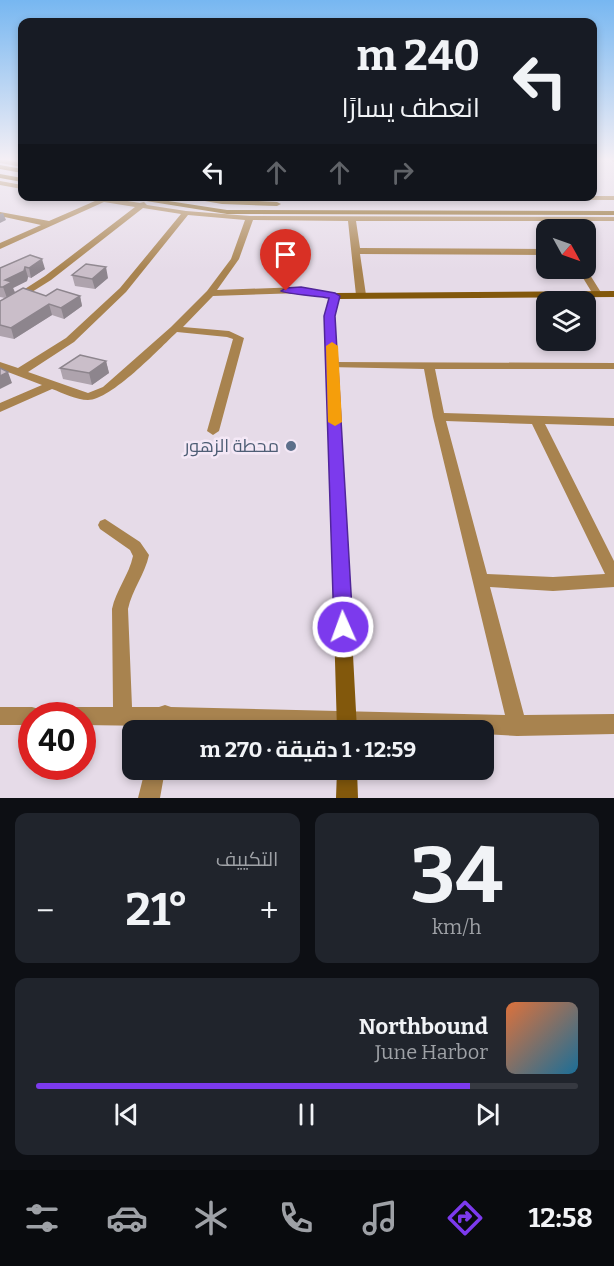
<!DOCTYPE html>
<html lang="ar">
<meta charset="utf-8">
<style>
:root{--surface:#171b24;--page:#20242c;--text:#f1f3f6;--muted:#9ea1a6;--line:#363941;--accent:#7c3aed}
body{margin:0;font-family:Bitter,Cairo,serif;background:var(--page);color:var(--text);direction:rtl;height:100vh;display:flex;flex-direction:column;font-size:22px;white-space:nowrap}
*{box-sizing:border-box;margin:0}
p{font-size:20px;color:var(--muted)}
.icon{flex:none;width:33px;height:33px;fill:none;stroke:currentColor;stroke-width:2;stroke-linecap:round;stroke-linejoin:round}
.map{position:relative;height:798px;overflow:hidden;direction:ltr}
.drawer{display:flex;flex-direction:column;gap:15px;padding:15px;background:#0d0f14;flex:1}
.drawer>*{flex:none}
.top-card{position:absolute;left:18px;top:18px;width:579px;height:183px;border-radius:12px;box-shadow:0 3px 9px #0003;direction:rtl;background:#171b24;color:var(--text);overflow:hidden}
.needle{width:39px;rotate:130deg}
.fabs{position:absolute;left:536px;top:219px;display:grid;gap:12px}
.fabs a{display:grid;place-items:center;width:60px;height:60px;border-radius:12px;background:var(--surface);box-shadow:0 3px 9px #0003;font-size:30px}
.speed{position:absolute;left:18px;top:702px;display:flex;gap:12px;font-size:30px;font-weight:700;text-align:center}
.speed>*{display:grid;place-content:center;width:78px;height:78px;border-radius:50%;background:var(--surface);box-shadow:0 3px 9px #0003;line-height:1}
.speed .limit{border:9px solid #d22;background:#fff;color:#111}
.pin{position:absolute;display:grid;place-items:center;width:51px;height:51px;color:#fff;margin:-62px -26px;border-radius:50% 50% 50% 0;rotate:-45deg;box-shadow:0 0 6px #0007}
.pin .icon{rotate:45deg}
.me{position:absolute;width:66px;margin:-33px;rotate:358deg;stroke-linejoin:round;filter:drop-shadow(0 0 4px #0008)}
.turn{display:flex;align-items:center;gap:21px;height:126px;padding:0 18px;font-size:27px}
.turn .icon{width:78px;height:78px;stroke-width:2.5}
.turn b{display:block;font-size:42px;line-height:51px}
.lanes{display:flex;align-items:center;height:57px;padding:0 18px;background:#0003;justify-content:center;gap:30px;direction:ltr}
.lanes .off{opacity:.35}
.big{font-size:45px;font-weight:700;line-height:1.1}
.drawer .widget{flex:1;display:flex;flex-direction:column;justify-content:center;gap:9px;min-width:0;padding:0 21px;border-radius:12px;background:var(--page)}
.drawer .dial{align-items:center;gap:0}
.dial b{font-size:78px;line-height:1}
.song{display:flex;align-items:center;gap:18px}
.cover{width:72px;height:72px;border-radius:9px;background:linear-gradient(135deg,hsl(20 70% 55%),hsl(200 70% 35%))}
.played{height:6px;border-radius:3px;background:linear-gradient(90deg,var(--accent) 80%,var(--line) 80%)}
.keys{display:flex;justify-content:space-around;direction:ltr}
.heat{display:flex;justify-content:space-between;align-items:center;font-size:33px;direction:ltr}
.drawer .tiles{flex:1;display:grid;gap:15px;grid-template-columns:1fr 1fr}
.widget:last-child{grid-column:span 2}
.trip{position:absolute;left:122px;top:720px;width:372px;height:60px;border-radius:12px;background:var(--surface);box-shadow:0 3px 9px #0003;font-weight:700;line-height:60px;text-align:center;direction:rtl}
.tab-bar{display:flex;height:96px;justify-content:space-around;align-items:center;background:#090b0e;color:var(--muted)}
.tab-bar .icon{width:42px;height:42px}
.tab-bar .current{color:var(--accent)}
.tab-bar b{font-size:27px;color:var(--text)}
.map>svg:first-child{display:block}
</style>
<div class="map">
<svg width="614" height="798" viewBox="0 0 614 798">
<rect width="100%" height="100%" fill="#e6dbe8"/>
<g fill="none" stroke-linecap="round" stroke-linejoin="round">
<!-- street -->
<path fill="#a8834f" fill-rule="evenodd" d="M610,158H614V162L612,161Z
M0,159L22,163V167L0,163Z
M0,181L22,185V189L0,185Z
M76,196H96L140,203L144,202L147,205L186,211L250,216L614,217V221H356L360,248L546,249V255L360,254L366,295L361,298L356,295L348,221L253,220L239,259L217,290L301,287L335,293L340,296L335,299L301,293L213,296L183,327L229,331L244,338L219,431L213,435L207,431L233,339L227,337L177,332C159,349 111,400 88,400C76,400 63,393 52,389L0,412V403L42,385L0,369V362L18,368L66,338L120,288L181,214L143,208L51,280L0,312V305L45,276L135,207L104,202L0,249V243L41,225L0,216V212L49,221L95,201ZM188,215L245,220L231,259L207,291L171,327L103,387L88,393L28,372L74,342L126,292Z
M247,196H614V200L250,198Z
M585,267L602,294L600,296H594L577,268Z
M333,362L614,363V369H435L444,413L614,418V426L545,424L614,561V587L553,591L490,587L524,715L614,714V734L517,736L483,734V730H346L173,726L172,730H152L153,726L82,725V716H48L50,709L57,707H113L112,609C116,590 129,575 133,556L130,550L100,529L98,525L100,521L105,519L140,542L149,555C145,574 132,590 128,609L132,707H159L165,705L171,707L505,715L433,417L424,369L329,367L327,365ZM446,421L532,424L605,574L553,577L487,574Z
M0,707H32L39,709L41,716H32V725H0Z
M145,770H165L160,798H138Z"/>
<!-- secondary -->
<path fill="#82580c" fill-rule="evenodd" d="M0,165L22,169V173L0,169Z
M0,174L22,178V182L0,178Z
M115,196H136L227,210L614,211V215L227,214Z
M176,196L277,202L281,204L277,206L222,204Z
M614,291V297L339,299L335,316L357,730H337L325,316L330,296L335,293Z
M337,770H357L358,798H336Z"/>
</g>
<!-- wall -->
<path fill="#aea3ad" d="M30,255L45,269L31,278L28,277L27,281L13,288L15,292L46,296H80L82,306L64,319L52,315L14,339L0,336V301L5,298L0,297V268Z
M72,275L108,278L95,289L75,286Z
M106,361L109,373L92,385L63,379L60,368Z"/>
<!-- shaded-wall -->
<path fill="#8d858d" d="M3,213L6,220L0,223V214Z
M42,259L45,269L31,278L29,268Z
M25,267L28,277L27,281L13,288L15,293L7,298L3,287L5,280Z
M106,267L108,278L95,289L92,279Z
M80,296L82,306L64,319L61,308Z
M49,304L52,315L14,339L11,328Z
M106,361L109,373L92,385L89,373Z
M8,372L12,383L0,389V376Z"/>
<!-- building -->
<path fill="#cabec9" stroke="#8d858d" stroke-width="1.5" d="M30,255L42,259L29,268L25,267L24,271L5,280L12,282L3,287H0V268Z
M86,264L106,267L92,279L72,275Z
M23,288L46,296L57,289L80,296L61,308L49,304L11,328L0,325V301Z
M80,355L106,361L89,373L60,368Z
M0,368L8,372L0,376Z"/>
<!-- sky -->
<linearGradient id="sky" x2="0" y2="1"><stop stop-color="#77b7f1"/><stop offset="0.59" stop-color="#f4eff5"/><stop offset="1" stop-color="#f4eff5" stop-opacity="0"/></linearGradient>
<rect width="614" height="270" fill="url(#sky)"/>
<!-- route -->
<path fill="#7c3aed" stroke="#51269a" stroke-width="1.5" d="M301,287L335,293L340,296L335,316L353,627L350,633L343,635L336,633L334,627L324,316L329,298C319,296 285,294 281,291L286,288Z"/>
<!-- slow -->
<path fill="#f59e0b" d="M332,342L338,346L342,422L335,426L328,422L326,346Z"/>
<!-- markers -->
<circle fill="#5c6f8a" stroke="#f4e8f6" stroke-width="2" cx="291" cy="446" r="6"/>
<g text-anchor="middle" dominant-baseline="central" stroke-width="5" stroke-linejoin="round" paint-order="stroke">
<!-- service labels -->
<g font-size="18" fill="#4e5e75" stroke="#f4e8f6" text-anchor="end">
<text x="279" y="446">محطة الزهور</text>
</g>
</g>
</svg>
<div class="fabs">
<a><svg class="needle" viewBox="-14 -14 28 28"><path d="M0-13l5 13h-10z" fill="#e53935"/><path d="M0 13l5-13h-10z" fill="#9ea1a6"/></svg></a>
<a><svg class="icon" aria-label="layers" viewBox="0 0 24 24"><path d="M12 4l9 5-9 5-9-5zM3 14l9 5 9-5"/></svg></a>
</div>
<div class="speed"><div class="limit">40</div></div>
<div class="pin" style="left:286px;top:291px;background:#d93025"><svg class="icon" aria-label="arrive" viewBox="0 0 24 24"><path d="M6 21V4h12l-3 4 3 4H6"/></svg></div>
<svg class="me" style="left:343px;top:627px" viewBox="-20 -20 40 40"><circle r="17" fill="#7c3aed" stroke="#fff" stroke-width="3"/><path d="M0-11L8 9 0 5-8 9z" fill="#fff"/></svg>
<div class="trip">12:59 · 1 دقيقة · 270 m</div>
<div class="top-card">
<div class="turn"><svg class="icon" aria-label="left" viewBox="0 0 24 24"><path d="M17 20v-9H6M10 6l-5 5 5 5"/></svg><div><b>240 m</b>انعطف يسارًا</div></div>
<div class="lanes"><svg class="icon" aria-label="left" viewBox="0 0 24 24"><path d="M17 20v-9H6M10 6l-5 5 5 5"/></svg><svg class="icon off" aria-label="ahead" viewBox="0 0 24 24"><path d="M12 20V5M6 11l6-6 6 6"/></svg><svg class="icon off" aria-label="ahead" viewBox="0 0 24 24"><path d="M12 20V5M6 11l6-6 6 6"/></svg><svg class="icon off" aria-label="right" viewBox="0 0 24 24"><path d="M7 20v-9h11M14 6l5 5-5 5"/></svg></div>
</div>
</div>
<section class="drawer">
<div class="tiles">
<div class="widget dial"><b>34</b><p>km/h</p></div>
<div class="widget"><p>التكييف</p>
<div class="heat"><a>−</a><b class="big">21°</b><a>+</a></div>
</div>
<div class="widget">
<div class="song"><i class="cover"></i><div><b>Northbound</b><p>June Harbor</p></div></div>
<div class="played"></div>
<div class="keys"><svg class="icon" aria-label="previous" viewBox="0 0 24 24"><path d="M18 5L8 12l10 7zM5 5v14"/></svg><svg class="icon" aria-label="pause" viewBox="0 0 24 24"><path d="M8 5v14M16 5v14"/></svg><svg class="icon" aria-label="next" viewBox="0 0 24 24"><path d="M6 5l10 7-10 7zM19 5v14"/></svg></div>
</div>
</div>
</section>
<nav class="tab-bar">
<b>12:58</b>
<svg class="icon current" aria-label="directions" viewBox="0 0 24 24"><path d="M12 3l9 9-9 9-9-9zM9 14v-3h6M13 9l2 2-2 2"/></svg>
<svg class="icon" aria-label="music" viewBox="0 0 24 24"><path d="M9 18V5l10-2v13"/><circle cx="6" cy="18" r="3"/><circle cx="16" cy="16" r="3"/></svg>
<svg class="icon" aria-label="phone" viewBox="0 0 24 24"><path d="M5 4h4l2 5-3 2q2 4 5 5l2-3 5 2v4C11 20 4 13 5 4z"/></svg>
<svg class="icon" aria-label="climate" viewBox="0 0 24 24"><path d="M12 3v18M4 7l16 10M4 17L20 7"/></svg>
<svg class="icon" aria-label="car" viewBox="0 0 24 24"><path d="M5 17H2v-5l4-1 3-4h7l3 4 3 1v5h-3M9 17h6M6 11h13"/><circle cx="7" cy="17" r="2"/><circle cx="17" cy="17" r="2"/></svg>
<svg class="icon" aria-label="filters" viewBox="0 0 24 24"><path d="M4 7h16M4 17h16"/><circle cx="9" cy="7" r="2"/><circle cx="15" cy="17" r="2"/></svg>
</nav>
